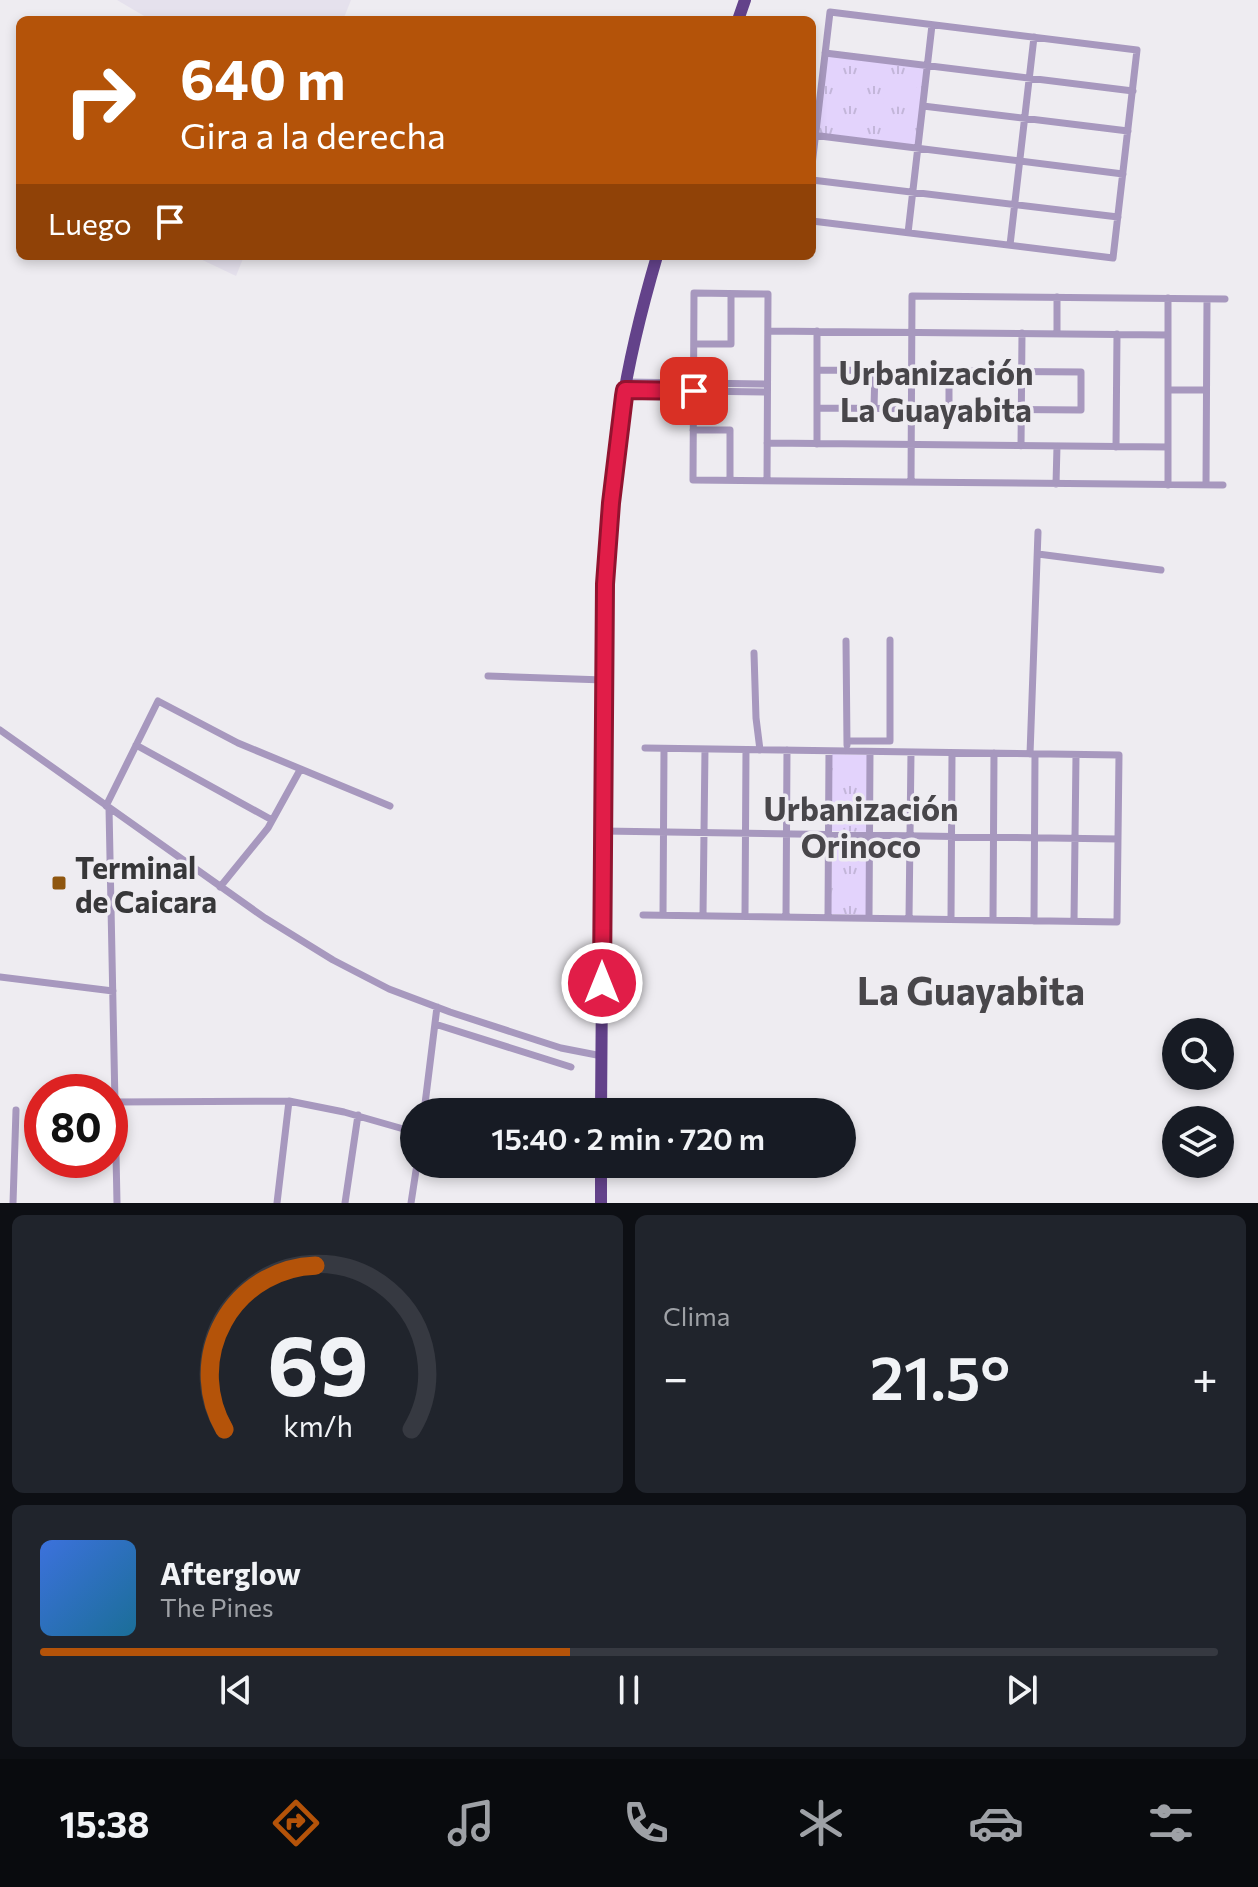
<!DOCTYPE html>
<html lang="es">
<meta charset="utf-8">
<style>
:root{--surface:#171b24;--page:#20242c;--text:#f1f3f6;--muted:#9ea1a6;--line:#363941;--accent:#b45309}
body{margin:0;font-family:Commissioner,sans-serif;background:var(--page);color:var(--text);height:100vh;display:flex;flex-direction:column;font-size:30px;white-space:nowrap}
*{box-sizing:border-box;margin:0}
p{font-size:26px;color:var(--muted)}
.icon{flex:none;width:44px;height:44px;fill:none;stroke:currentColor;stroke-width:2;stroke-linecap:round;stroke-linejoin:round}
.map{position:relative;height:1203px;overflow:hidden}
.drawer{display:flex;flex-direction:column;gap:12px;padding:12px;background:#0d0f14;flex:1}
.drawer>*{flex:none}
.banner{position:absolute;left:16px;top:16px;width:800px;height:244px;border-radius:12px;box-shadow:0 4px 12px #0003;background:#b45309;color:#fff;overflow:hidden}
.tools{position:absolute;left:1162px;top:1018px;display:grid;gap:16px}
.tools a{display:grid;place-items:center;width:72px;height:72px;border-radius:50%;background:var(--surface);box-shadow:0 4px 12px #0003;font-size:40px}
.speed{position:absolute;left:24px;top:1074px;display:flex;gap:16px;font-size:40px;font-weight:700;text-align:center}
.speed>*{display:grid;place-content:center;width:104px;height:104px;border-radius:50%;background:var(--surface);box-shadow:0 4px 12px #0003;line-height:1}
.speed .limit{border:12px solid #d22;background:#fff;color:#111}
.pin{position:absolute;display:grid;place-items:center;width:68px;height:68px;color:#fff;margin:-34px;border-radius:16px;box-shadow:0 4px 12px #0006}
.me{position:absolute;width:88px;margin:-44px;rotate:0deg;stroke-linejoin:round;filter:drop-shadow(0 0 6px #0008)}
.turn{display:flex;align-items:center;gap:28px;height:168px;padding:0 32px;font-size:36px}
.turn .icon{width:104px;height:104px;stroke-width:2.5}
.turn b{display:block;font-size:56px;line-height:68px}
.then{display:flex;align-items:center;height:76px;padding:0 32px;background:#0003;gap:16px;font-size:30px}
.big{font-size:60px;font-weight:600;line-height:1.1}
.drawer .card{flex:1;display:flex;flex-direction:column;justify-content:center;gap:12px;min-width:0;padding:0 28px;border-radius:12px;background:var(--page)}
.drawer .dial{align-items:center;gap:0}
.dial svg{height:208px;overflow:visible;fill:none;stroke:var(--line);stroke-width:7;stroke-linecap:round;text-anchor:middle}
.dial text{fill:var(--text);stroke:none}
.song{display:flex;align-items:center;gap:24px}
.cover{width:96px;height:96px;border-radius:12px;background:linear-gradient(135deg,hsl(220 70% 55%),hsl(200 70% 35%))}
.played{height:8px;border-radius:4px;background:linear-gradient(90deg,var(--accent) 45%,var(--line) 45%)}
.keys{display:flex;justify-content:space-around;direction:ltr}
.heat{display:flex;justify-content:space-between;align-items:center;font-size:44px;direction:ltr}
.drawer .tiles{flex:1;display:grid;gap:12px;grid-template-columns:1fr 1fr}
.card:last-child{grid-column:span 2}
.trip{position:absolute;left:400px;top:1098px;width:456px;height:80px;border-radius:40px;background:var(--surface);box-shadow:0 4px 12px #0003;font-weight:600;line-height:80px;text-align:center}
.tabs{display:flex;height:128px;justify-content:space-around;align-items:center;background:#090b0e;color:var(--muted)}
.tabs .icon{width:56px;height:56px}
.tabs .selected{color:var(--accent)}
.tabs b{font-size:36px;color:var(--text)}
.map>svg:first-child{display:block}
</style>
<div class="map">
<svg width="1258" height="1203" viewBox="0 0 1258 1203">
<defs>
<pattern id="grass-tufts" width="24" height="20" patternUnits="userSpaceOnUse" patternTransform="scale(2)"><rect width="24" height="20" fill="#e3d3fc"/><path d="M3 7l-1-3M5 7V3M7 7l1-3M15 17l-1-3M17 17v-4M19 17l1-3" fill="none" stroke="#c3b6d9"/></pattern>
</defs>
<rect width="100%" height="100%" fill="#eeecf1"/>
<!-- built -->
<path fill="#e5e1ed" d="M117,0H351L343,20H151Z
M194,256H244L236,276Z"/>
<!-- grass -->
<path fill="url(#grass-tufts)" d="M827,56L924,68L916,145L818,133Z
M832,754L867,755L866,832L832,831Z
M832,838H866V915L831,914Z"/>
<!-- garden -->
<path fill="#e3d3fc" d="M885,84L921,88L919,109L883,105Z"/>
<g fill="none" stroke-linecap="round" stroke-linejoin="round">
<!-- minor -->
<path stroke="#a798be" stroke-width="7" d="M825,53L1133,91
M923,106L1128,131
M812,135L1123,174
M812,165L830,12L1137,50L1113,258L812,221
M812,180L1118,217
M908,233L932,25
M1010,245L1034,37
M768,331L1168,335
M1057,334V297
M694,344H731V294
M627,382L767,384
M625,390L767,392
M1168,390H1206
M817,408L1081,410V372L817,370
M874,408L875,370
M949,409V371
M693,430H730V480
M767,443L1168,447
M817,444V331
M1021,446L1022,333
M1116,447L1117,334
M767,481L768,294L694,293L693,480L1223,485
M911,482L912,296L1225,299
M1056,484L1057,446
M1168,485V298
M1206,485L1207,299
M1038,554L1161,570
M846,641L847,745
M754,653L756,718L760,750
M488,676L604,680
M0,730L265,918L333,960L389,989L450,1012L561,1048L602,1056
M847,741H890V640
M136,745L272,820
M1030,754L1038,532
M106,806L158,701L238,743L390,806
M109,808L117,1203
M603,831L1118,839
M220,887L268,828L300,770
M643,915L1117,922L1119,755L645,748
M663,915L664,749
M703,916L705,749
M745,916L746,750
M786,917L787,750
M828,917L829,751
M869,918L870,752
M909,919L911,752
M951,919L952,753
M993,920L994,753
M1034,921L1035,754
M1074,921L1076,755
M0,977L113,991
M435,1024L571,1067
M115,1102L289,1101L344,1112L414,1132
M480,1110L490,1112
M424,1112L437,1007
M493,1166V1164
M13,1203L16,1110
M277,1203L289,1101
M345,1203L358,1115
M411,1203L417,1164"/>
<!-- trunk -->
<path stroke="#63428a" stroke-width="12" d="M738,20L745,0
M601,1112L605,584C609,527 613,469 621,412C629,359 642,307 657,256
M601,1203V1164"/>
</g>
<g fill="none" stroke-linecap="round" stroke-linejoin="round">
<defs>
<path id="route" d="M602,983L605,584L611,503L624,396L625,390L694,391"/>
</defs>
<!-- route casing -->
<use href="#route" stroke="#92132f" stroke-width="20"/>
<!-- route -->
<use href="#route" stroke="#e11d48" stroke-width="14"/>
</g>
<!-- markers -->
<rect fill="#8f560f" stroke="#eeecf1" stroke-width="3" x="51" y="875" width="16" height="16" rx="4"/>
<g text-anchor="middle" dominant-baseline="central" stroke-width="7" stroke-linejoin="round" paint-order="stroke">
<!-- poi labels -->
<g font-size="30" font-weight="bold" fill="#373739" stroke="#eeecf1" text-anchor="start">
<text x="75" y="866">Terminal<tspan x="75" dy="34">de Caicara</tspan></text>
</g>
<!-- neighbourhood labels -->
<g font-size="32" font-weight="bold" fill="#48464a" stroke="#eeecf1">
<text x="936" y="372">Urbanización<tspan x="936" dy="37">La Guayabita</tspan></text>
<text x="861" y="808">Urbanización<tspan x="861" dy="37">Orinoco</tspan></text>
</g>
<!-- district labels -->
<g font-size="38" font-weight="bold" fill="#48464a" stroke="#eeecf1">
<text x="971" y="989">La Guayabita</text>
</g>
</g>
</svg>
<div class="tools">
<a><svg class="icon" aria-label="search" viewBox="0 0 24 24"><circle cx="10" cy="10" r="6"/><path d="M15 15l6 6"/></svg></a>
<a><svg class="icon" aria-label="layers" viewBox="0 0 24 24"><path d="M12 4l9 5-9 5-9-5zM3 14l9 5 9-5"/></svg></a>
</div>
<div class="speed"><div class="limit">80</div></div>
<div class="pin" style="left:694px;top:391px;background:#d93025"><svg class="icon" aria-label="arrive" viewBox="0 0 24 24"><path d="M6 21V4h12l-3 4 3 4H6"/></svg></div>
<svg class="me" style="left:602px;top:983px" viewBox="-20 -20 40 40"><circle r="17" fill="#e11d48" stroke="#fff" stroke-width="3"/><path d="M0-11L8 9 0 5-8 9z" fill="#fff"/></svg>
<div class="trip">15:40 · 2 min · 720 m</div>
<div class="banner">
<div class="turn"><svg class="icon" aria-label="right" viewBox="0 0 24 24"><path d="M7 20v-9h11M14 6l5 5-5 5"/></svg><div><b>640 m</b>Gira a la derecha</div></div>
<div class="then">Luego<svg class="icon" aria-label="arrive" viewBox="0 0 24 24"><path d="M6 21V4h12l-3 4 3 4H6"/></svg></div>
</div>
</div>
<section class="drawer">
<div class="tiles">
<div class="card dial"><svg viewBox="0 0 100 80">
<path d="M14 69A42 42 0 1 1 86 69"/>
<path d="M14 69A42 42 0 0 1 49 6" stroke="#b45309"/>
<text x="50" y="56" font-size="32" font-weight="700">69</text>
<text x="50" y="72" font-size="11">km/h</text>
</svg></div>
<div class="card"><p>Clima</p>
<div class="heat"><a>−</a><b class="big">21.5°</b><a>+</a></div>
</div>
<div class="card">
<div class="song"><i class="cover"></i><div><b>Afterglow</b><p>The Pines</p></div></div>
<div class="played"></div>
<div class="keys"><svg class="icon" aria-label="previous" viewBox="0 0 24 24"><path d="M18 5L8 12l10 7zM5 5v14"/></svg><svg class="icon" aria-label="pause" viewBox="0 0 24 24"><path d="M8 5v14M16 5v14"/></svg><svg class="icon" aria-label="next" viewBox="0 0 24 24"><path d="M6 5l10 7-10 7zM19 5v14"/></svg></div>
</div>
</div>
</section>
<nav class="tabs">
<b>15:38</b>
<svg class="icon selected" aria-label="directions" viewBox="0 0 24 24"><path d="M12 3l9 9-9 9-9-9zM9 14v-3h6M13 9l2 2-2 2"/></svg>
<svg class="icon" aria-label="music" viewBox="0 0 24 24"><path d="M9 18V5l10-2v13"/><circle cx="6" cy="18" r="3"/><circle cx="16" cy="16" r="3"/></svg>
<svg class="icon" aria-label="phone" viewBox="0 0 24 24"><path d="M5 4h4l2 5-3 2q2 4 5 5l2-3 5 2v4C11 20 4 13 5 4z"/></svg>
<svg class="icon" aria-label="climate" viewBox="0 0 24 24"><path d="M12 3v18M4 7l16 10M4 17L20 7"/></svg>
<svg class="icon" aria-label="car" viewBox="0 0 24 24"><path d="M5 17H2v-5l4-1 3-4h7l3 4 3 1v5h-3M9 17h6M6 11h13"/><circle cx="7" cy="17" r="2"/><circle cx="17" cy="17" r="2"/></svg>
<svg class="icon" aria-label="filters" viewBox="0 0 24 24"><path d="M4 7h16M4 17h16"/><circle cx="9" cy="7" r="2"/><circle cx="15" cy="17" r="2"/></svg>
</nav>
